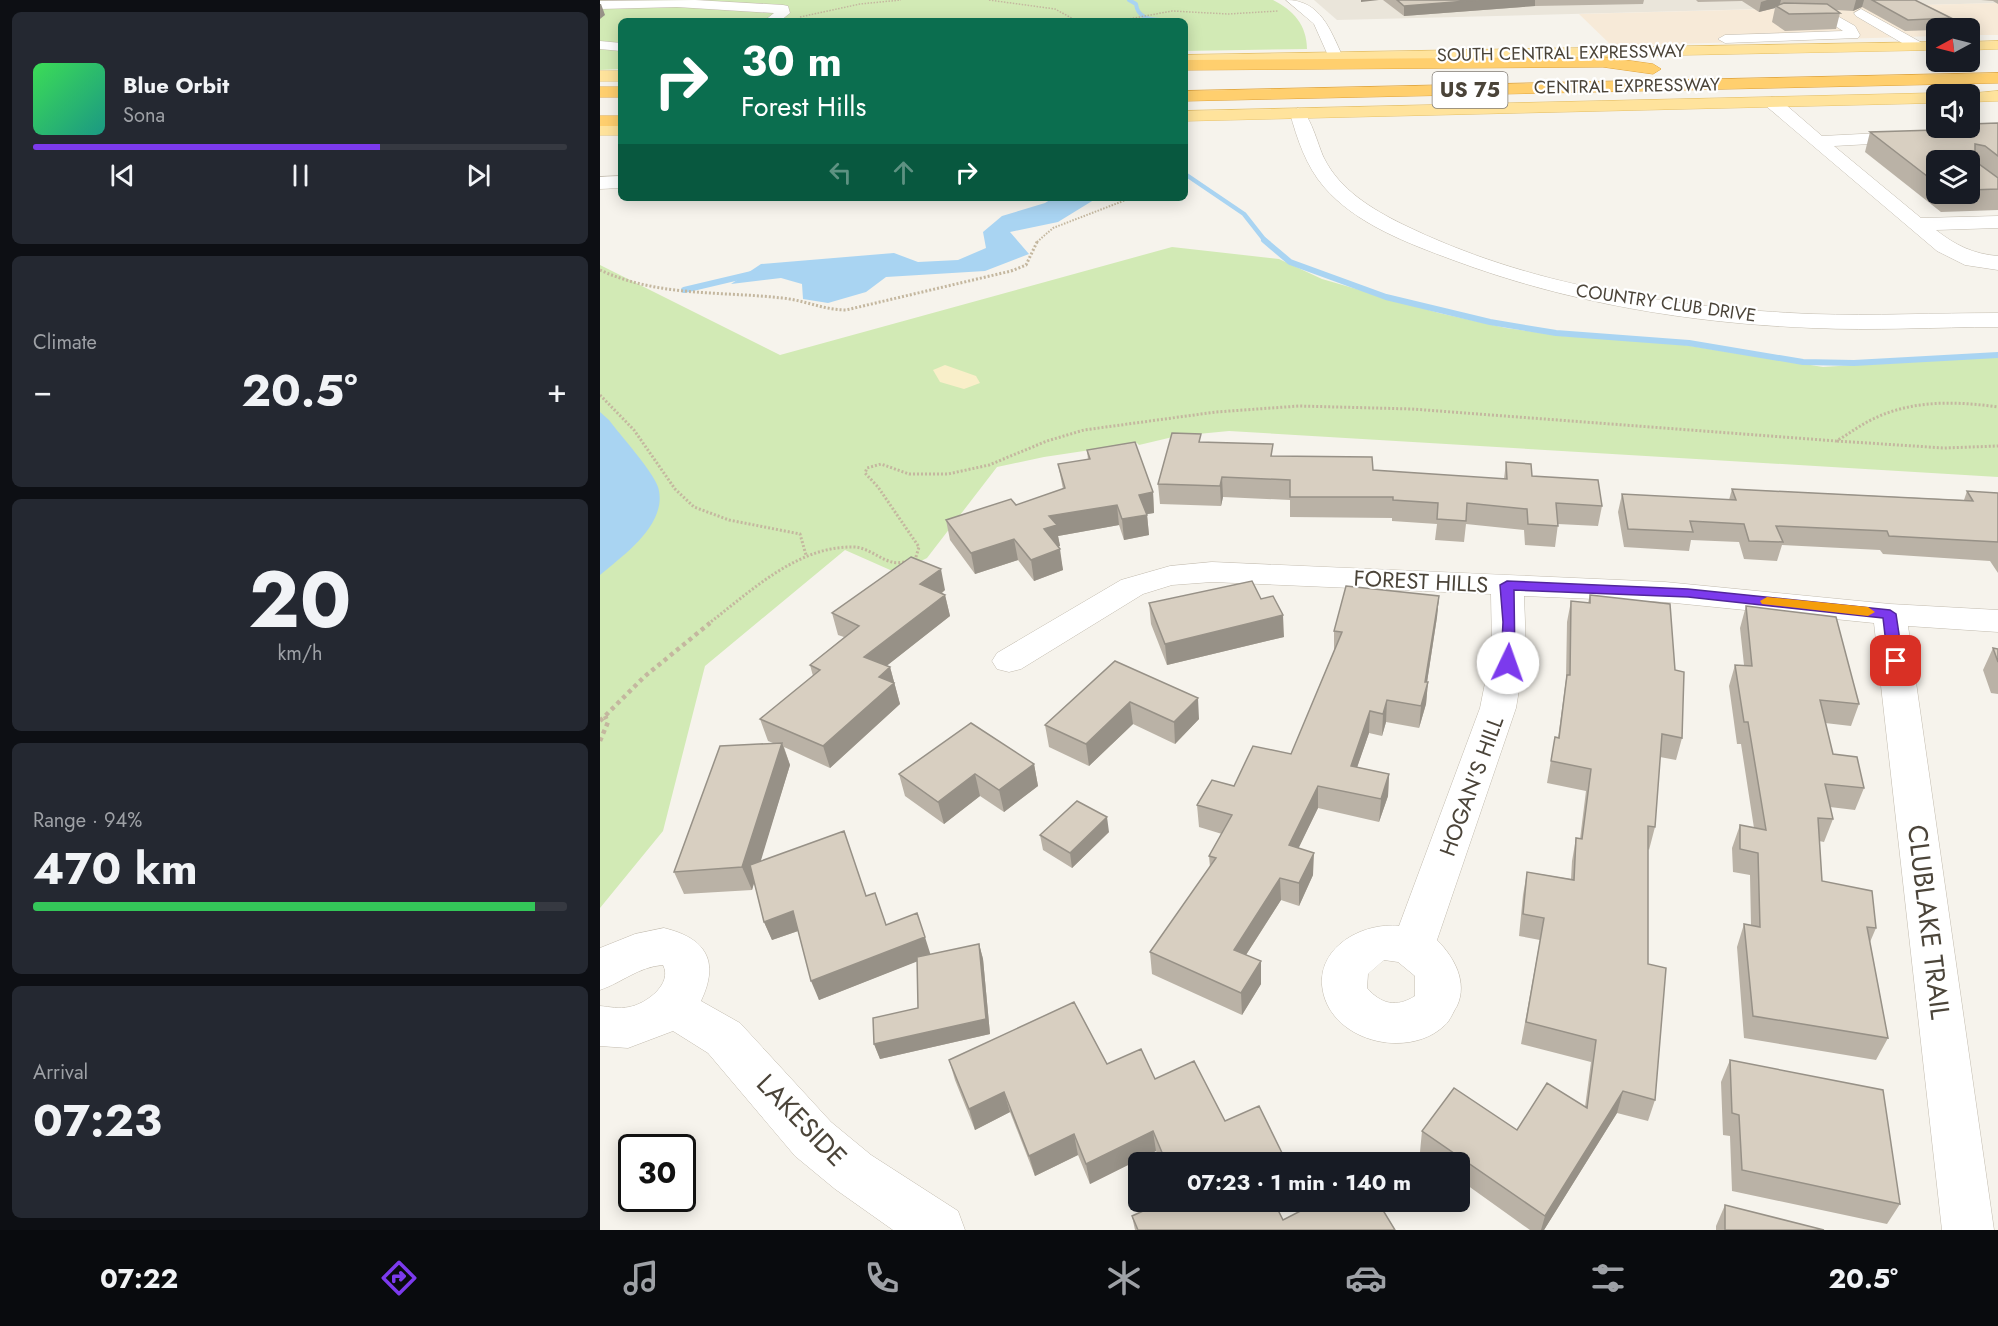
<!DOCTYPE html>
<meta charset="utf-8">
<style>
:root{--surface:#171b24;--page:#242831;--text:#f1f3f6;--muted:#9ea1a6;--line:#363941;--accent:#7c3aed}
body{margin:0;font-family:Jost,sans-serif;background:var(--page);color:var(--text);height:100vh;display:flex;flex-direction:column;font-size:22px;white-space:nowrap}
*{box-sizing:border-box;margin:0}
p{font-size:20px;color:var(--muted)}
.icon{flex:none;width:33px;height:33px;fill:none;stroke:currentColor;stroke-width:2;stroke-linecap:round;stroke-linejoin:round}
.map{position:relative;flex:1;overflow:hidden}
.side{display:flex;flex-direction:column;gap:12px;padding:12px;background:#0d0f14;width:600px}
.side>*{flex:none}
.banner{position:absolute;left:18px;top:18px;width:570px;height:183px;border-radius:9px;box-shadow:0 3px 15px #0003;background:#0b6e4f;color:#fff;overflow:hidden}
.needle{width:39px;rotate:263deg}
.controls{position:absolute;left:1326px;top:18px;display:grid;gap:12px}
.controls a{display:grid;place-items:center;width:54px;height:54px;border-radius:9px;background:var(--surface);box-shadow:0 3px 15px #0003;font-size:30px}
.speed{position:absolute;left:18px;top:1134px;display:flex;gap:12px;font-size:30px;font-weight:700;text-align:center}
.speed>*{display:grid;place-content:center;width:78px;height:78px;border-radius:50%;background:var(--surface);box-shadow:0 3px 15px #0003;line-height:1}
.speed .limit{border:3px solid #111;border-radius:9px;background:#fff;color:#111}
.pin{position:absolute;display:grid;place-items:center;width:51px;height:51px;color:#fff;margin:-26px;border-radius:12px;box-shadow:0 3px 9px #0006}
.me{position:absolute;width:66px;margin:-33px;rotate:3deg;stroke-linejoin:round;filter:drop-shadow(0 0 4px #0008)}
.turn{display:flex;align-items:center;gap:21px;height:126px;padding:0 24px;font-size:27px}
.turn .icon{width:78px;height:78px;stroke-width:2.5}
.turn b{display:block;font-size:42px;line-height:51px}
.lanes{display:flex;align-items:center;height:57px;padding:0 24px;background:#0003;justify-content:center;gap:30px;direction:ltr}
.lanes .off{opacity:.35}
.big{font-size:45px;font-weight:700;line-height:1.1}
.side .widget{flex:1;display:flex;flex-direction:column;justify-content:center;gap:9px;min-width:0;padding:0 21px;border-radius:9px;background:var(--page)}
.side .dial{align-items:center;gap:0}
.dial b{font-size:78px;line-height:1}
.song{display:flex;align-items:center;gap:18px}
.cover{width:72px;height:72px;border-radius:9px;background:linear-gradient(135deg,hsl(130 70% 55%),hsl(170 70% 35%))}
.played{height:6px;border-radius:3px;background:linear-gradient(90deg,var(--accent) 65%,var(--line) 65%)}
.keys{display:flex;justify-content:space-around;direction:ltr}
.heat{display:flex;justify-content:space-between;align-items:center;font-size:33px;direction:ltr}
.charge{height:9px;border-radius:4px;background:linear-gradient(90deg,#34c759 94%,var(--line) 0)}
.trip{position:absolute;left:528px;top:1152px;width:342px;height:60px;border-radius:9px;background:var(--surface);box-shadow:0 3px 15px #0003;font-weight:700;line-height:60px;text-align:center}
.menu{display:flex;height:96px;justify-content:space-around;align-items:center;background:#090b0e;color:var(--muted)}
.menu .icon{width:42px;height:42px}
.menu .on{color:var(--accent)}
.menu b{font-size:27px;color:var(--text)}
main{display:flex;flex:1;min-height:0}
.map>svg:first-child{display:block}
</style>
<main>
<section class="side">
<div class="widget">
<div class="song"><i class="cover"></i><div><b>Blue Orbit</b><p>Sona</p></div></div>
<div class="played"></div>
<div class="keys"><svg class="icon" aria-label="previous" viewBox="0 0 24 24"><path d="M18 5L8 12l10 7zM5 5v14"/></svg><svg class="icon" aria-label="pause" viewBox="0 0 24 24"><path d="M8 5v14M16 5v14"/></svg><svg class="icon" aria-label="next" viewBox="0 0 24 24"><path d="M6 5l10 7-10 7zM19 5v14"/></svg></div>
</div>
<div class="widget"><p>Climate</p>
<div class="heat"><a>−</a><b class="big">20.5°</b><a>+</a></div>
</div>
<div class="widget dial"><b>20</b><p>km/h</p></div>
<div class="widget"><p>Range · 94%</p><b class="big">470 km</b><div class="charge"></div></div>
<div class="widget"><p>Arrival</p><b class="big">07:23</b></div>
</section>
<div class="map">
<svg width="1398" height="1230" viewBox="0 0 1398 1230">
<rect width="100%" height="100%" fill="#f6f3ec"/>
<!-- residential -->
<path fill="#eae5da" d="M714,0H1398V3L737,20Z"/>
<!-- commercial -->
<path fill="#f7ead8" d="M1398,3V35H1370V28H1336V36L1012,46L979,14Z"/>
<!-- green -->
<path fill="#d2eab5" d="M0,0H673C693,10 707,25 707,49L585,51V21H21V69L0,70Z
M572,247L679,259L722,279L839,313L906,328L963,336L1072,343L1223,367L1398,356V477L629,431L577,436L539,445L537,443L444,457L397,467L327,558L297,573L245,550L105,666L63,831L0,908V265L180,355Z"/>
<!-- sand -->
<path fill="#f9efc9" d="M345,365L376,376L380,383L364,389L340,382L333,370Z"/>
<!-- water -->
<path fill="#a9d4f2" d="M453,198H497L458,222L410,232L429,254L385,271L286,277L266,292L228,303L203,299L202,284L181,278L131,284L161,264L294,253L318,262L358,260L386,248L383,232L402,216L445,203Z
M0,412L9,420C20,435 53,471 58,487C69,523 24,555 0,575Z"/>
<g fill="none" stroke-linecap="round" stroke-linejoin="round">
<!-- stream-far2 -->
<path stroke="#a9d4f2" stroke-width="4" d="M529,0L536,4C538,22 557,19 572,21"/>
<!-- stream-far1 -->
<path stroke="#a9d4f2" stroke-width="4.5" d="M585,174L644,214L666,242"/>
<!-- stream -->
<path stroke="#a9d4f2" stroke-width="6" d="M664,240L690,262L786,297L890,322L956,333L1089,343L1203,362L1254,363L1398,355
M84,290L156,273"/>
<defs>
<path id="minor" d="M95,0L183,5L188,6L190,13L180,21H164L174,13L77,7L0,9V1Z
M686,0C721,0 730,30 743,57L740,60H730L714,24Z
M1325,7L1364,25L1366,28H1349L1320,14V8Z
M1225,9L1255,26L1260,35L1258,38L1125,43L1118,39L1125,35L1243,31L1220,16L1218,13Z
M1261,9L1324,44L1326,47L1324,50H1314L1256,16L1254,13Z
M0,41L21,43V51L0,49Z
M1172,97L1178,98L1222,136L1398,127V137L1234,146L1321,218L1398,216V228L1336,230C1355,245 1373,254 1398,256V270L1365,265L1337,251L1166,106L1164,102Z
M698,108C710,111 718,146 724,158C740,190 772,209 802,224C928,286 1073,308 1212,314C1274,316 1336,313 1398,313V327C1336,327 1274,331 1212,328C1089,323 968,303 853,260C807,243 756,224 724,187C706,166 697,139 690,113Z
M21,176V188L0,189V177Z
M612,562L1065,582L1290,604L1398,610V632L1308,626L1394,1230H1342L1274,623L1065,602L924,596L926,648L916,708L837,940C854,957 868,982 857,1006C853,1012 850,1021 845,1025C808,1061 727,1041 722,985C719,945 765,922 799,926L880,708L892,648L891,594L612,582L572,585L543,594L421,669L409,672L397,669L392,661L397,653L521,580L570,566ZM784,960L798,962L815,976V996C796,1008 781,1004 767,988L768,974Z
M64,928C106,938 120,961 101,1001L140,1023L231,1122L271,1155L358,1211L365,1230H293L235,1189L195,1156L108,1053L73,1031L28,1048L0,1046V1006C10,1007 19,1009 29,1007C46,1004 73,984 63,965C38,967 23,982 0,990V948L35,934Z"/>
<path id="major" d="M1398,41V49L1370,50V42Z
M1336,42V50L585,65V55Z
M0,71H21V81H0Z
M1398,91V101L1370,102V94H1364Z
M1336,93L1342,94H1336V103L585,121V111Z
M0,125H21V135H0Z"/>
<path id="highway" d="M1003,57L1053,64L1061,69L1053,74L1003,67L585,70V60Z
M1398,73V83L585,101V91Z
M0,87H21V97H0Z
M0,116H21V126H0Z"/>
</defs>
<!-- minor casing -->
<use href="#minor" stroke="#c2bbae" stroke-width="1"/>
<!-- major casing -->
<use href="#major" stroke="#e6c16a" stroke-width="1"/>
<!-- highway casing -->
<use href="#highway" stroke="#e0a43c" stroke-width="1"/>
<!-- path-far3 -->
<path stroke="#c4b79f" stroke-width="1.5" stroke-dasharray="1.5 1.5" stroke-linecap="butt" d="M389,0L455,9L477,21
M200,17L260,4L301,0
M518,21L572,11L628,14L678,11"/>
<!-- path-far2 -->
<path stroke="#c4b79f" stroke-width="2" stroke-dasharray="1.5 1.5" stroke-linecap="butt" d="M437,242L453,228L531,198"/>
<!-- path-far1 -->
<path stroke="#c4b79f" stroke-width="3" stroke-dasharray="2 2" stroke-linecap="butt" d="M0,270C58,297 120,291 182,298C204,300 224,310 246,310L411,271L426,265L438,240
M0,395L34,430L75,489L94,507L129,520L200,534L206,555
M1237,441L1344,448L1398,446
M108,624C150,592 197,546 253,547C268,547 279,559 292,562C298,564 309,561 315,560L319,547L278,487L265,473L267,468L281,464L309,474H348L389,465L447,441L484,430L616,412L699,406L812,409L1236,441C1249,434 1260,425 1273,419C1312,400 1355,401 1398,407"/>
<!-- path -->
<path stroke="#c4b79f" stroke-width="4.5" stroke-dasharray="4 4" stroke-linecap="butt" d="M0,721L44,677L110,623
M0,741L8,722L5,716"/>
<!-- minor -->
<use href="#minor" fill="#fff" fill-rule="evenodd"/>
<!-- major -->
<use href="#major" fill="#ffe39c" fill-rule="evenodd"/>
<!-- highway -->
<use href="#highway" fill="#ffcf6e" fill-rule="evenodd"/>
</g>
<!-- wall -->
<path fill="#bab2a6" fill-rule="evenodd" d="M783,0H1044L1043,4L935,6L804,16Z
M1096,0H1315L1351,18L1348,28H1336V30L1305,31L1262,7L1253,11L1236,10L1240,13L1236,29L1185,31L1172,22L1175,8L1159,12L1142,1L1098,2Z
M1381,0H1398V4L1393,1Z
M1398,123V210L1341,212L1265,152L1270,132L1360,130V128H1370ZM1336,160H1370V194H1336Z
M602,442L673,456L773,470L904,479L906,462L932,476L1002,506L998,526L958,524L955,547L925,545L924,530L866,524L864,542L835,540L837,524L792,521V518L690,517V500L623,497L621,506L560,504L558,484Z
M487,450L553,492L554,513L547,514L549,535L524,540L519,525L458,536L460,546L458,547L463,570L434,581L418,560L375,574L350,540L346,520L416,505L463,489L458,464L488,460Z
M1132,489L1364,500L1367,491L1398,493V573L1390,561L1283,554L1280,550L1182,545L1177,561L1144,559L1139,542L1091,540L1089,551L1024,547L1018,512L1022,494L1129,500Z
M345,590L342,593L345,595L350,616L286,666L290,667L300,704L230,768L184,747L190,765L160,861L266,896L286,925L331,955L379,944L383,959L390,1034L280,1059L274,1044L318,1008L317,961L219,1000L198,931L172,940L164,922L154,882L152,890L84,894L74,872L173,743L168,741L160,719L213,676L210,665L244,637L238,635L232,613Z
M990,595L1075,670L1082,738L1076,760L1060,757L1055,827L1049,850L1048,849V964L1055,1100L1048,1121L1017,1113L944,1230H930L860,1180V1162H834L820,1152L822,1131L917,1130L985,1107L991,1062L921,1044L940,940L919,936L923,895L927,872L971,879L972,861L976,838L980,839L986,791L947,783L955,737L958,738L966,679L967,622L971,601L988,603Z
M839,596L837,617L827,682H828L826,704L819,728L786,722L782,736L769,733L757,767L789,774L788,796L779,822L718,808L698,848L713,875L699,906L681,900L646,955L661,984L642,1015L552,974L550,952L610,867L609,856L622,834L599,827L597,805L634,786L691,754L734,651V631Z
M661,599L684,637L567,665L551,624L549,603Z
M1146,606L1259,704L1251,726L1225,723L1233,754L1264,788L1255,810L1230,807L1233,819L1224,842L1219,841L1222,881L1276,928L1270,942L1288,1038L1276,1060L1144,1038L1137,947L1144,924L1151,925L1150,875L1133,872L1132,848L1140,825L1154,828L1141,744H1137L1129,686L1135,665H1144L1140,628Z
M1393,648L1398,649V694L1391,693L1383,670Z
M515,661L599,719L575,744L533,724L489,766L449,747L445,725Z
M434,764L438,786L404,812L380,796L344,824L305,796L299,774Z
M509,832L472,868L443,850L440,835Z
M349,1060L507,1064L555,1079L625,1121L685,1162H561L556,1151L490,1184L478,1155L435,1176L410,1112L375,1130L355,1080Z
M1130,1060L1300,1204L1287,1224L1132,1191L1130,1136L1123,1135L1121,1082Z
M1125,1205L1224,1230H1116V1226Z
M532,1216L683,1220L795,1230H535Z"/>
<!-- shaded-wall -->
<path fill="#979187" d="M761,0H779L761,2Z
M879,0H935V6L804,16V6Z
M1167,0H1181L1179,7L1176,6L1175,8L1159,12L1161,2Z
M1256,0H1264L1262,7L1253,11Z
M0,4H1L5,15L0,19Z
M622,477L623,497L621,506L620,486Z
M553,492L554,513L541,515L539,495Z
M517,505L519,525L458,536L460,546L447,550L444,529L449,516Z
M547,515L549,535L524,540L522,519Z
M414,539L418,560L375,574L371,553Z
M460,549L463,570L434,581L431,560Z
M341,569L345,590L326,605L320,584Z
M345,595L350,616L270,679L264,657Z
M839,596L837,617L826,689L828,682L826,704L819,728L821,706Z
M683,615L684,637L567,665L565,644Z
M290,667L300,704L230,768L223,746L279,677Z
M598,698L599,719L575,744L574,722Z
M787,700L786,722L782,736L783,714Z
M530,702L533,724L489,766L486,744Z
M770,711L769,733L750,788L751,766Z
M182,743L190,765L152,890L142,867Z
M434,764L438,786L404,812L399,790Z
M375,774L380,796L344,824L338,802Z
M789,774L788,796L779,822L781,799Z
M718,786V808L689,868V845Z
M507,817L509,832L472,868L470,853Z
M714,853L713,875L699,906V883Z
M680,878L681,900L635,972L634,950Z
M193,911L201,930L172,940L164,922Z
M325,937L331,956L219,1000L211,981Z
M379,944L383,959L390,1034L280,1059L274,1044L386,1019Z
M661,961V984L642,1015L641,993Z
M1023,1091L1017,1113L944,1230H941L945,1216Z
M404,1092L410,1112L375,1130L369,1109Z
M553,1131L556,1151L490,1184L486,1164Z
M474,1134L478,1155L435,1176L429,1156Z"/>
<!-- building -->
<path fill="#d8cfc1" stroke="#979187" stroke-width="1.5" d="M797,0H879L804,6Z
M1272,0H1315L1351,18L1308,20Z
M1184,3L1227,4L1240,13L1189,14L1176,6Z
M1398,123V156L1385,146L1375,144V161L1398,178V189L1370,190V160H1336V183L1270,132L1370,129L1367,128H1370V124Z
M572,433L601,434L599,442L673,444L671,456L772,457L773,470L907,479L906,462L931,464L932,476L998,480L1002,506L956,503L958,526L928,524L927,509L867,503L866,521L837,519L838,503L793,500V497H690V480L622,477L620,486L558,484Z
M535,442L553,492L539,495L547,515L522,519L517,505L449,516L457,525L444,529L460,549L431,560L414,539L371,553L346,520L411,499L416,505L465,488L458,464L490,459L487,450Z
M1132,489L1373,501L1367,491L1398,493V542L1289,536L1287,531L1176,526L1183,542L1149,541L1144,524L1090,521L1093,532L1028,529L1022,494L1136,500Z
M311,557L341,569L320,584L345,595L264,657L290,667L279,677L294,683L223,746L160,719L220,670L210,665L259,626L232,613Z
M652,581L661,599L673,596L683,615L565,644L549,603Z
M746,586L839,596L825,682H828L821,706L787,700L783,714L770,711L751,766L789,774L781,799L718,786L689,845L714,853L699,883L680,878L634,950L661,961L641,993L550,952L616,858L609,856L632,815L597,805L612,780L634,786L653,746L691,754L742,632L734,631Z
M990,595L1070,604L1075,670L1084,672L1082,738L1062,734L1055,827L1048,826V964L1066,968L1055,1100L1023,1091L945,1216L822,1131L854,1088L917,1130L947,1083L987,1108L996,1040L926,1022L944,918L923,914L927,872L974,880L976,838L982,839L991,769L951,761L955,737L959,738L967,675H970L971,601L990,603Z
M1146,606L1236,617L1259,704L1220,700L1233,754L1257,757L1264,788L1225,784L1233,819L1218,818L1222,881L1272,891L1276,928L1267,927L1288,1038L1153,1016L1144,924L1160,927L1158,853L1140,849V825L1166,830L1148,722H1144L1135,665L1152,666Z
M1393,648L1398,649V662Z
M515,661L598,698L574,722L530,702L486,744L445,725Z
M371,723L434,764L399,790L375,774L338,802L299,774Z
M182,743L142,867L74,872L120,746Z
M477,801L507,817L470,853L440,835Z
M244,831L266,896L275,893L286,925L317,913L325,937L211,981L193,911L164,922L150,865Z
M379,944L386,1019L274,1044L273,1018L318,1008L317,957Z
M474,1002L507,1064L541,1049L555,1079L594,1061L625,1121L659,1106L685,1159L678,1162H566L553,1131L486,1164L474,1134L429,1156L404,1092L369,1109L349,1060Z
M1130,1060L1283,1090L1300,1204L1142,1170L1139,1115L1132,1113Z
M563,1202H674L683,1220L718,1202H778L795,1230H538L532,1216Z
M1125,1205L1224,1230H1125Z"/>
<!-- route -->
<path fill="#7c3aed" stroke="#51269a" stroke-width="1.5" d="M907,581L1088,589L1290,610L1296,614L1303,661L1296,666L1288,661L1283,618L1088,597L914,590L915,663L908,668L901,663L903,622L900,585Z"/>
<!-- slow -->
<path fill="#f59e0b" d="M1167,597L1268,607L1275,612L1268,616L1162,604L1160,601Z"/>
<g text-anchor="middle" dominant-baseline="central" stroke-width="4.5" stroke-linejoin="round" paint-order="stroke">
<!-- far-street labels -->
<g font-size="18" fill="#4b4439" stroke="#fff">
<text transform="translate(961 53) rotate(-1)">SOUTH CENTRAL EXPRESSWAY</text>
<text transform="translate(1027 86) rotate(-1)">CENTRAL EXPRESSWAY</text>
<text transform="translate(1066 303) rotate(8)">COUNTRY CLUB DRIVE</text>
</g>
<!-- shield labels -->
<rect fill="#fff" stroke="#817c74" stroke-width="1.5" x="832.5" y="72" width="75" height="36" rx="4.5"/>
<g font-size="21" font-weight="bold" fill="#4b4439">
<text x="870" y="90">US 75</text>
</g>
<!-- street labels -->
<g font-size="22" fill="#4b4439" stroke="#fff">
<text transform="translate(821 581) rotate(3)">FOREST HILLS</text>
<text transform="translate(871 786) rotate(-70)">HOGAN'S HILL</text>
</g>
<!-- near-street labels -->
<g font-size="27" fill="#4b4439" stroke="#fff">
<text transform="translate(1329 922) rotate(83)">CLUBLAKE TRAIL</text>
<text transform="translate(202 1120) rotate(46)">LAKESIDE</text>
</g>
</g>
</svg>
<div class="controls">
<a><svg class="needle" viewBox="-14 -14 28 28"><path d="M0-13l5 13h-10z" fill="#e53935"/><path d="M0 13l5-13h-10z" fill="#9ea1a6"/></svg></a>
<a><svg class="icon" aria-label="sound" viewBox="0 0 24 24"><path d="M4 9h4l5-4v14l-5-4H4zM17 9q2 3 0 6"/></svg></a>
<a><svg class="icon" aria-label="layers" viewBox="0 0 24 24"><path d="M12 4l9 5-9 5-9-5zM3 14l9 5 9-5"/></svg></a>
</div>
<div class="speed"><div class="limit">30</div></div>
<div class="pin" style="left:1296px;top:661px;background:#d93025"><svg class="icon" aria-label="arrive" viewBox="0 0 24 24"><path d="M6 21V4h12l-3 4 3 4H6"/></svg></div>
<svg class="me" style="left:908px;top:663px" viewBox="-20 -20 40 40"><circle r="19" fill="#fff"/><path d="M0-13L10 11 0 6-10 11z" fill="#7c3aed"/></svg>
<div class="trip">07:23 · 1 min · 140 m</div>
<div class="banner">
<div class="turn"><svg class="icon" aria-label="right" viewBox="0 0 24 24"><path d="M7 20v-9h11M14 6l5 5-5 5"/></svg><div><b>30 m</b>Forest Hills</div></div>
<div class="lanes"><svg class="icon off" aria-label="left" viewBox="0 0 24 24"><path d="M17 20v-9H6M10 6l-5 5 5 5"/></svg><svg class="icon off" aria-label="ahead" viewBox="0 0 24 24"><path d="M12 20V5M6 11l6-6 6 6"/></svg><svg class="icon" aria-label="right" viewBox="0 0 24 24"><path d="M7 20v-9h11M14 6l5 5-5 5"/></svg></div>
</div>
</div>
</main>
<nav class="menu">
<b>07:22</b>
<svg class="icon on" aria-label="directions" viewBox="0 0 24 24"><path d="M12 3l9 9-9 9-9-9zM9 14v-3h6M13 9l2 2-2 2"/></svg>
<svg class="icon" aria-label="music" viewBox="0 0 24 24"><path d="M9 18V5l10-2v13"/><circle cx="6" cy="18" r="3"/><circle cx="16" cy="16" r="3"/></svg>
<svg class="icon" aria-label="phone" viewBox="0 0 24 24"><path d="M5 4h4l2 5-3 2q2 4 5 5l2-3 5 2v4C11 20 4 13 5 4z"/></svg>
<svg class="icon" aria-label="climate" viewBox="0 0 24 24"><path d="M12 3v18M4 7l16 10M4 17L20 7"/></svg>
<svg class="icon" aria-label="car" viewBox="0 0 24 24"><path d="M5 17H2v-5l4-1 3-4h7l3 4 3 1v5h-3M9 17h6M6 11h13"/><circle cx="7" cy="17" r="2"/><circle cx="17" cy="17" r="2"/></svg>
<svg class="icon" aria-label="filters" viewBox="0 0 24 24"><path d="M4 7h16M4 17h16"/><circle cx="9" cy="7" r="2"/><circle cx="15" cy="17" r="2"/></svg>
<b>20.5°</b>
</nav>
